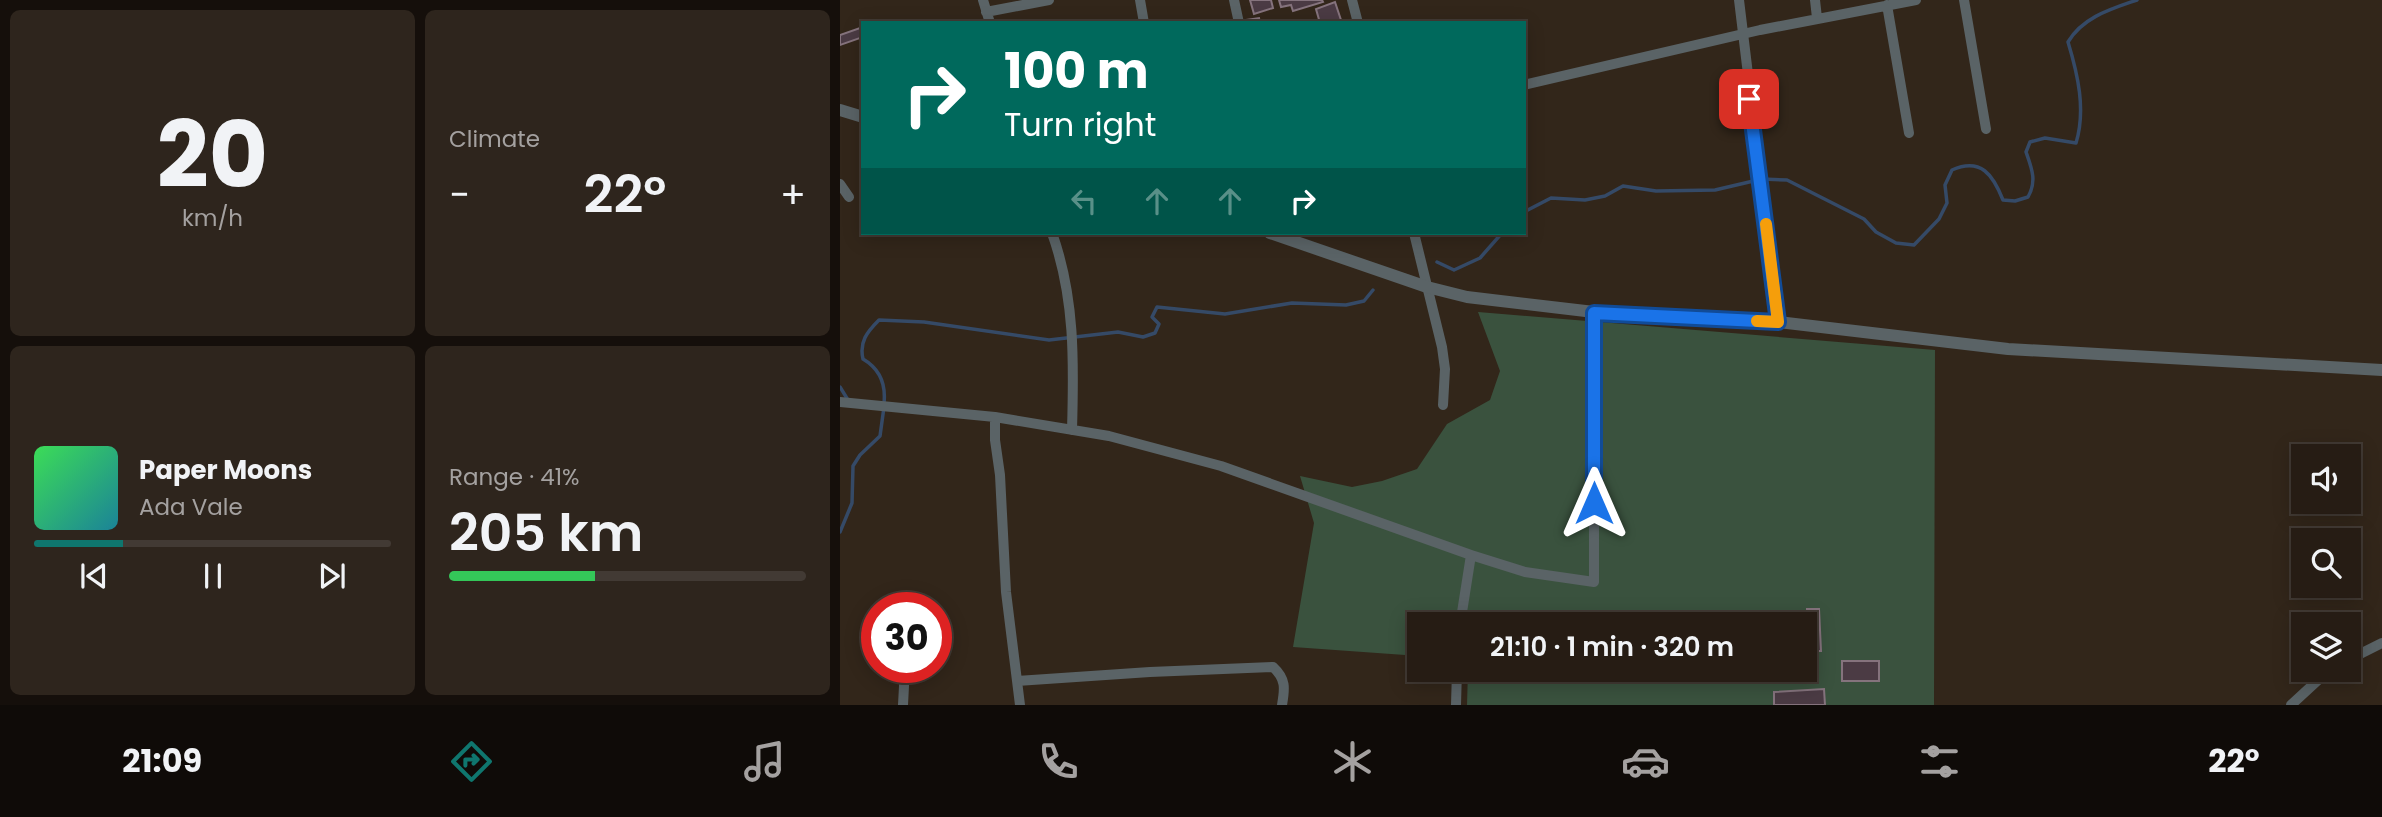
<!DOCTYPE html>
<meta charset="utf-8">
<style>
:root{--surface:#261c14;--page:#2e251d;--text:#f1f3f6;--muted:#a4a1a0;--line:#423a34;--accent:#0f766e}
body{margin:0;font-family:Poppins,sans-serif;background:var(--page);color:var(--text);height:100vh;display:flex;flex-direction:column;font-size:26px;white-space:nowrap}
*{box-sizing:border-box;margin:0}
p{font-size:23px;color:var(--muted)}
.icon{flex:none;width:38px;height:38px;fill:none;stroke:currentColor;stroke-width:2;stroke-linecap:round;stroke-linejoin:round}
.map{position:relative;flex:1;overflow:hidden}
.panel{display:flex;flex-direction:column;gap:10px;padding:10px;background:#150f0b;width:840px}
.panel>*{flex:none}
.hud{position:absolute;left:21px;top:21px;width:665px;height:214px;border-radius:0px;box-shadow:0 4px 18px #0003,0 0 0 2px var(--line);background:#00695c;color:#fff;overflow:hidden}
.fabs{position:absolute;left:1451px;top:444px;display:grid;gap:14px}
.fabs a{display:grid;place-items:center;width:70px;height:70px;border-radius:0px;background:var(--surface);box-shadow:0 4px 18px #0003,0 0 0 2px var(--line);font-size:35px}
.speed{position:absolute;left:21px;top:592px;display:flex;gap:14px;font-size:35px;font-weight:700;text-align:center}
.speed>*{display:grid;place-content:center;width:91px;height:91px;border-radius:50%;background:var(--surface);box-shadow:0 4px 18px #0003,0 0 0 2px var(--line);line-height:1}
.speed .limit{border:10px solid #d22;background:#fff;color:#111}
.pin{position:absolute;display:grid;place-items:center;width:60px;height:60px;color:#fff;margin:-30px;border-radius:14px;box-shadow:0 4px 10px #0006}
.me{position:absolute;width:77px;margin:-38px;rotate:0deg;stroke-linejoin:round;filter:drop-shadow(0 0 5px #0008)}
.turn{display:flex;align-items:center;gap:24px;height:147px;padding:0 28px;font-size:32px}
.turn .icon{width:91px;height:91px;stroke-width:2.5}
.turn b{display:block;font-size:49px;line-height:60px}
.lanes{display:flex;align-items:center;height:66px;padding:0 28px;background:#0003;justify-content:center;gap:35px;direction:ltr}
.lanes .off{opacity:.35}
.big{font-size:52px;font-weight:600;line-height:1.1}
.panel .tile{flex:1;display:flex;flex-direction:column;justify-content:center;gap:10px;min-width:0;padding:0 24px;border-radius:10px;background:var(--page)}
.panel .dial{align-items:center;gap:0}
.dial b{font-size:91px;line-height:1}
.song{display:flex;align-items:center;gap:21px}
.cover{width:84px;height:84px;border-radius:10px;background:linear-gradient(135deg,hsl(130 70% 55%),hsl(190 70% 35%))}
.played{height:7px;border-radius:4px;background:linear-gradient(90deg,var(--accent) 25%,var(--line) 25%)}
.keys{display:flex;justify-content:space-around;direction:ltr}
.heat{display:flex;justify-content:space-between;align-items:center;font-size:38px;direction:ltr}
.charge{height:10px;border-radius:5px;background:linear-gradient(90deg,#34c759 41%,var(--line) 0)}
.panel .tiles{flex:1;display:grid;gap:10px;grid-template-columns:repeat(2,1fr)}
.trip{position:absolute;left:567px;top:612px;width:410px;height:70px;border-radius:0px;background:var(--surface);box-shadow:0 4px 18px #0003,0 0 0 2px var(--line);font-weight:600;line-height:70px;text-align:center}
.menu{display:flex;height:112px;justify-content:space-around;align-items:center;background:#0f0b08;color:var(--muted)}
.menu .icon{width:49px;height:49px}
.menu .active{color:var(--accent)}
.menu b{font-size:32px;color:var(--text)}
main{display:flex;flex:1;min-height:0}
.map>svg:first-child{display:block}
</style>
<main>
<section class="panel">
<div class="tiles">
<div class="tile dial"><b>20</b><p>km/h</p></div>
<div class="tile"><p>Climate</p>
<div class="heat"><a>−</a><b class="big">22°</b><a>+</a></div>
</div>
<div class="tile">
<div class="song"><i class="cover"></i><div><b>Paper Moons</b><p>Ada Vale</p></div></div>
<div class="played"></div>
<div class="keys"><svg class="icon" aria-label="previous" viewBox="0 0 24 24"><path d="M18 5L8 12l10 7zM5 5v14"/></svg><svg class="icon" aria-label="pause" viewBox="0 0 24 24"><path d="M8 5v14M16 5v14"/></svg><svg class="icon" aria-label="next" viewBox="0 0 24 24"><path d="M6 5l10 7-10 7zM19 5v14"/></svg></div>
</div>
<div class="tile"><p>Range · 41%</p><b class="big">205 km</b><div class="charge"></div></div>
</div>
</section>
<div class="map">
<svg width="1542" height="705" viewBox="0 0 1542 705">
<rect width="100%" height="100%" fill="#32261a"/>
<!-- green -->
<path fill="#3a523e" d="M638,312L1095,350L1094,705H627L628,670H964V625H579V656L453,647L474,523L460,476L512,487L542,481L577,469L607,424L650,400L660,371Z"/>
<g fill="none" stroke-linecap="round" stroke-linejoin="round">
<!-- stream -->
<path stroke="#354a67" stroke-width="3.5" d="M684,212L711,198L745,200L765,196L783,186L816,191L875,190L922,179L947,180L1024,219L1036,232L1056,243L1074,245L1099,219L1107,203L1105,185L1112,170C1141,157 1153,175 1163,200L1175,201L1188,197C1197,181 1192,169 1186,152L1190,142L1205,138L1236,143C1246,110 1238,75 1228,42C1243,17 1271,9 1297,0
M597,262L614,270L640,258L662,233
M0,387L8,400
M44,403C46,384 40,369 23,359C19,342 27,332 39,320L84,322L209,340L278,332L303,337L315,333L319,324L312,317L317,307L385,314L452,303L506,305L524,301L533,290
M0,532L12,503L13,466L20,455L40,436L44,407"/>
</g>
<!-- building -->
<path fill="#4b3b44" stroke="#85737d" stroke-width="2" d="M410,0H431L433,8L414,14Z
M439,0H482L483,2L453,11L451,5L441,7Z
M495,2L502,23H480L476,9Z
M419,18L420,23H405V20Z
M20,28L23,37L0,45V35Z
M967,609H979L981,651H968Z
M1002,661H1039V681H1002Z
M984,689L985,705H934V692Z"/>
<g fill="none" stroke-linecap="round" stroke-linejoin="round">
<!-- minor -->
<path stroke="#5a6366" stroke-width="10" d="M143,0L150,23
M300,0L304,23
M394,0L399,23
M512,0L518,23
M899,0L938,322
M975,0L977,18
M1124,0L1146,129
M1047,5L1069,133
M146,12L209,0
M684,85L920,30L1076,0
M0,184L9,197
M212,233C235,297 234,362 232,430
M574,233L602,347L605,369L603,405
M0,402L155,417L269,436L381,466L631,555L620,625
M155,417V440L160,475L166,592L180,705
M631,555L685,572L754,582V312
M1508,660L1542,643
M177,681L310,672L433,667C446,679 445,688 442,705
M63,705L65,667
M616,705L617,670
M1451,705L1489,670"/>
<!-- tertiary -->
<path stroke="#5a6366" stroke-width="12" d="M0,110L23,117
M430,233L587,287L627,297L754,312L938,322L1168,349L1542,370"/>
</g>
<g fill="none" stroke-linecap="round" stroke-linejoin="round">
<defs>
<path id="route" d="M754,503V313L938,322L909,99"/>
</defs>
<!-- route casing -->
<use href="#route" stroke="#114b97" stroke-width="18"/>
<!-- route -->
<use href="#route" stroke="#1a73e8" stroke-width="12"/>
<!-- slow -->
<path stroke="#f59e0b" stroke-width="12" d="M917,321L938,322L926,224"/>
</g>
</svg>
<div class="fabs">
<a><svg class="icon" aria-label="sound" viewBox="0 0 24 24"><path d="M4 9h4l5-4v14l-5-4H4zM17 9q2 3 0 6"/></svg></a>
<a><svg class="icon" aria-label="search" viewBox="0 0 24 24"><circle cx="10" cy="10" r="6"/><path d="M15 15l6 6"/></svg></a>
<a><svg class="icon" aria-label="layers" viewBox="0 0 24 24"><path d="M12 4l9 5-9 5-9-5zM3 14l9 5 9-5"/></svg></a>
</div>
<div class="speed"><div class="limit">30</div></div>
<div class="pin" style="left:909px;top:99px;background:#d93025"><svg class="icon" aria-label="arrive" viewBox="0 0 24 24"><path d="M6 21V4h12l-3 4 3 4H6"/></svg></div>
<svg class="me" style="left:754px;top:503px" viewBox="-20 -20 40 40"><path d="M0-17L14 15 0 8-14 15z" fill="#1a73e8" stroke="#fff" stroke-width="4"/></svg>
<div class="trip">21:10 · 1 min · 320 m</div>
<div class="hud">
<div class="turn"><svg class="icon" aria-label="right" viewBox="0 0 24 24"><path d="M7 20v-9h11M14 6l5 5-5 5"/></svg><div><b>100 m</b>Turn right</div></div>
<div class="lanes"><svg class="icon off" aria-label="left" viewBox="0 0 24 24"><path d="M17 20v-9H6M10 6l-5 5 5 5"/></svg><svg class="icon off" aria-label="ahead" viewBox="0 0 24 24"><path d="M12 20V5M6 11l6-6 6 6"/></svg><svg class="icon off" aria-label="ahead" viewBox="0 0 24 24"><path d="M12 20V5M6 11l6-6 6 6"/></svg><svg class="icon" aria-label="right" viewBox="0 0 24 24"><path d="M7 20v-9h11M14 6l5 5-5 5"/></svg></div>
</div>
</div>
</main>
<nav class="menu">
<b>21:09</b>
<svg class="icon active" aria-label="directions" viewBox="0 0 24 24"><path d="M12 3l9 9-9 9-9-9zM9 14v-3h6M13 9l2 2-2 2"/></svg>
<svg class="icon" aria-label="music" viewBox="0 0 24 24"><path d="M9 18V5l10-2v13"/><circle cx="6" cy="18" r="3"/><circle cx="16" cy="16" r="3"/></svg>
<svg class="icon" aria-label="phone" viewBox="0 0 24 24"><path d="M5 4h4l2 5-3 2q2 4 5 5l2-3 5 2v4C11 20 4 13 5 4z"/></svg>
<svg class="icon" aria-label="climate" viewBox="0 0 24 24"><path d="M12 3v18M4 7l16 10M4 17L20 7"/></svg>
<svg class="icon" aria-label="car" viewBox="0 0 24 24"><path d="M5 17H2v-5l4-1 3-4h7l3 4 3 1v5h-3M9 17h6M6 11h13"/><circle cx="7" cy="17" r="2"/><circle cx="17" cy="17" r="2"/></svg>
<svg class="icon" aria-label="filters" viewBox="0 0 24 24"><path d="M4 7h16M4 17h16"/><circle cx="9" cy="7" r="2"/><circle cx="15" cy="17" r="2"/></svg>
<b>22°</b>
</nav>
